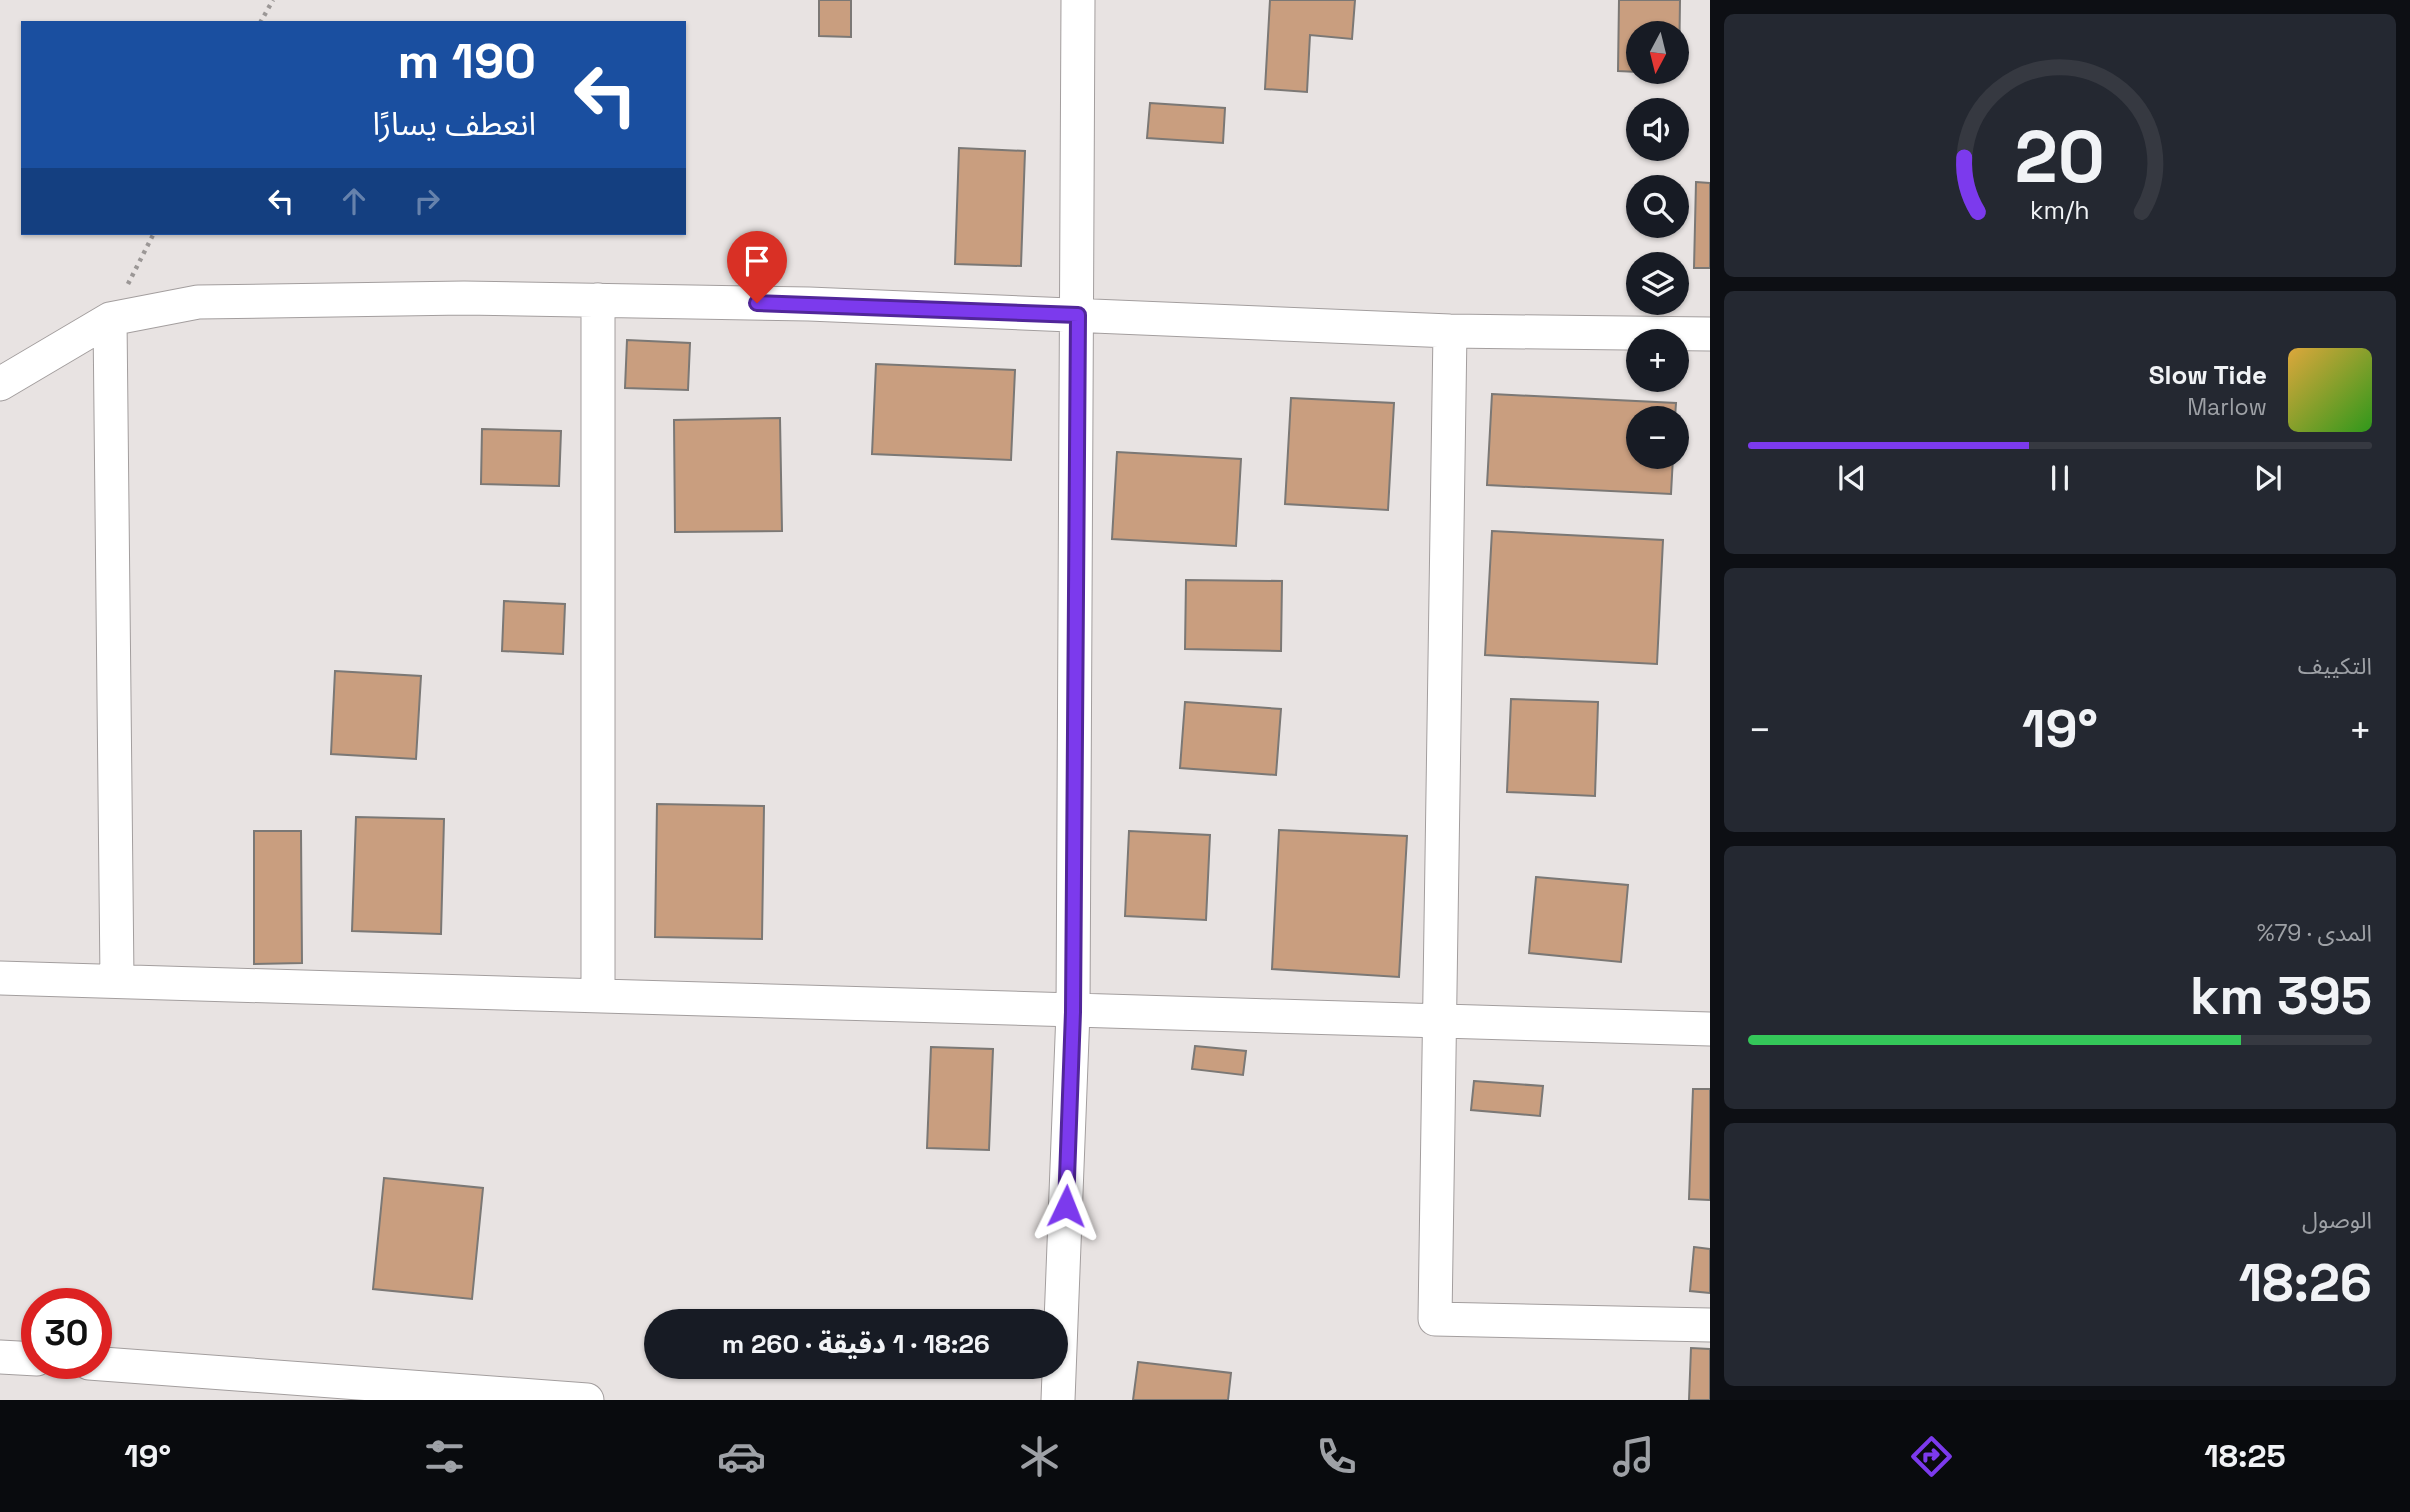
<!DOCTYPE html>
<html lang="ar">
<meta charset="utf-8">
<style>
:root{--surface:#171b24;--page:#242831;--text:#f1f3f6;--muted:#9ea1a6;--line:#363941;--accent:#7c3aed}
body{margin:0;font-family:"Space Grotesk","Noto Sans Arabic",sans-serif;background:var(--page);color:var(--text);direction:rtl;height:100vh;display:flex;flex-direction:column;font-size:26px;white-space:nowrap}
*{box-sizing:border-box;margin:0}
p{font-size:23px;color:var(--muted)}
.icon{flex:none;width:38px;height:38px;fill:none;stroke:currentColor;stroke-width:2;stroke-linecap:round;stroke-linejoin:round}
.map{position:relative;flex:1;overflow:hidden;direction:ltr}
.side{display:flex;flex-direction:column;gap:14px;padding:14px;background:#0d0f14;width:700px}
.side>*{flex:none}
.top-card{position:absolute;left:21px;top:21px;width:665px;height:214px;border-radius:0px;box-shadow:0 2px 5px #0004;direction:rtl;background:#1a4fa0;color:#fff;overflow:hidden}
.needle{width:46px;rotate:187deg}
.fabs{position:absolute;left:1626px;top:21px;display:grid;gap:14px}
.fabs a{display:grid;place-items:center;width:63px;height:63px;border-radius:50%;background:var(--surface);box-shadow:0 2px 5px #0004;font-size:35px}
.speed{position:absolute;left:21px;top:1288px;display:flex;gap:14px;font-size:35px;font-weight:700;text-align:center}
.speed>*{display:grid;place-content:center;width:91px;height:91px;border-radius:50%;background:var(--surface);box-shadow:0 2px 5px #0004;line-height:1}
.speed .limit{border:10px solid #d22;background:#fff;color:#111}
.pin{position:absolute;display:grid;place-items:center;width:60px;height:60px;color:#fff;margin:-72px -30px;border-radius:50% 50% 50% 0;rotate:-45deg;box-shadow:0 0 7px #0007}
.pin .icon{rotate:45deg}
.me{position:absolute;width:77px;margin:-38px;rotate:2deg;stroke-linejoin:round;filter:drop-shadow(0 0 5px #0008)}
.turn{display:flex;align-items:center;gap:24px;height:147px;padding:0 35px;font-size:32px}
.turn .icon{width:91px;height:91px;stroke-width:2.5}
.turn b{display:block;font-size:49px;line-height:60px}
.lanes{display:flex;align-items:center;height:66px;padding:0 35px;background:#0003;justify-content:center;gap:35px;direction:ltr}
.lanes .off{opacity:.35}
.big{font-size:52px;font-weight:800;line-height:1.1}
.side .tile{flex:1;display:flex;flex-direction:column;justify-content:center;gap:10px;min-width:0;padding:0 24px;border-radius:10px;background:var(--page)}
.side .dial{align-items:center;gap:0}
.dial svg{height:182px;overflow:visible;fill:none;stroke:var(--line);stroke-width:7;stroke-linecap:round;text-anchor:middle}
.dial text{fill:var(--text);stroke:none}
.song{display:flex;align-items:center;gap:21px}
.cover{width:84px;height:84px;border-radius:10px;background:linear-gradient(135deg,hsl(40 70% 55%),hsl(110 70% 35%))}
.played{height:7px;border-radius:4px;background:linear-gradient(90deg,var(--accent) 45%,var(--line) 45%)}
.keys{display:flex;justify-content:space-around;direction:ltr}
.heat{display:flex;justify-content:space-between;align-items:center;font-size:38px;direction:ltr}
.charge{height:10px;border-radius:5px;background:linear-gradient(90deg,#34c759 79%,var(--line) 0)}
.trip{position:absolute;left:644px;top:1309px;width:424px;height:70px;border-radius:35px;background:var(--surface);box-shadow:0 2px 5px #0004;font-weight:800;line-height:70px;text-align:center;direction:rtl}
.menu{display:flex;height:112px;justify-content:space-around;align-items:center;background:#090b0e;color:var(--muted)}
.menu .icon{width:49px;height:49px}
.menu .active{color:var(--accent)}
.menu b{font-size:32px;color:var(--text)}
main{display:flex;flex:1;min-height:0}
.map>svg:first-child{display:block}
</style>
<main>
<section class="side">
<div class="tile dial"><svg viewBox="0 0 100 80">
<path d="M14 69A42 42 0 1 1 86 69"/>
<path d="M14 69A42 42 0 0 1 8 45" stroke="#7c3aed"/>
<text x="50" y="56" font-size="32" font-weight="700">20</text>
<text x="50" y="72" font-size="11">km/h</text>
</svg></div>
<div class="tile">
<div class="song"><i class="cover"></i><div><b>Slow Tide</b><p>Marlow</p></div></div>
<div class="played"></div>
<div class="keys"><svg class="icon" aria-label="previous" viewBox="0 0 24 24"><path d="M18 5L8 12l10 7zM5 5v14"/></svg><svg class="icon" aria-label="pause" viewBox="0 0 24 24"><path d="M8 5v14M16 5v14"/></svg><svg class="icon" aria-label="next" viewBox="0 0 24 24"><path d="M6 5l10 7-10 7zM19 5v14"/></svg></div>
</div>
<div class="tile"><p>التكييف</p>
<div class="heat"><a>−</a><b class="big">19°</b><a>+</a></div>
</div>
<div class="tile"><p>المدى · 79%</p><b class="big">395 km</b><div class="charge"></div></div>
<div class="tile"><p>الوصول</p><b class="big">18:26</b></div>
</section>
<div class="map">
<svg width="1710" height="1400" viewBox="0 0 1710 1400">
<rect width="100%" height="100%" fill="#e8e3e2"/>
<!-- building -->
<path fill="#c99e7f" stroke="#7b7875" stroke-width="2" d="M819,0H851V37L819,36Z
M1270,0H1355L1352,39L1310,35L1307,92L1265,89Z
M1619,0H1680L1679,72H1640H1676V33H1638V72L1618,71Z
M1150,103L1225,108L1223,143L1147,138Z
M959,148L1025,151L1021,266L955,264Z
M1696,182L1710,183V268H1694Z
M627,340L690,343L688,390L625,388Z
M876,364L1015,370L1011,460L872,454Z
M1492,394L1676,403L1675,418H1638V457H1673L1671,494L1487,485Z
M1291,398L1394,403L1388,510L1285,504Z
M780,418L782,531L675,532L674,420Z
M482,429L561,431L559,486L481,484Z
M1117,452L1241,459L1236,546L1112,539Z
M1492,531L1663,540L1657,664L1485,655Z
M1186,580L1282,581L1281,651L1185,649Z
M504,601L565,604L563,654L502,651Z
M335,671L421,676L416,759L331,754Z
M1511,699L1598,702L1595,796L1507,792Z
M1185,702L1281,709L1276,775L1180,768Z
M657,804L764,806L762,939L655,937Z
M356,817L444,819L441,934L352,931Z
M1279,830L1407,836L1399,977L1272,969Z
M254,831H301L302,963L254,964Z
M1129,831L1210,835L1206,920L1125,916Z
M1536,877L1628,885L1621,962L1529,953Z
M1195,1046L1246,1051L1243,1075L1192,1069Z
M931,1047L993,1049L989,1150L927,1148Z
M1474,1081L1543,1086L1540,1116L1471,1110Z
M1693,1089H1710V1200L1689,1199Z
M384,1178L483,1188L472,1299L373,1289Z
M1694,1247L1710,1249V1293L1690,1291Z
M1691,1348L1710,1349V1400H1689Z
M1138,1362L1231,1373L1228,1400H1133Z"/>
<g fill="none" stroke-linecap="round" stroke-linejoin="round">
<defs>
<path id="street" d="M110,319L117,980
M1450,331L1435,1319L1710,1325
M0,384L110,319L198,302L464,298L809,304L1450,331L1710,334
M0,978L1710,1029
M598,995V300
M0,1357L37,1359
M89,1363L587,1400
M1058,1400L1073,1012L1078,0"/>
</defs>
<!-- street casing -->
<use href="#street" stroke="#a39e9e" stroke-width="35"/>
<!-- path -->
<path stroke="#9b9796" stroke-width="4.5" stroke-dasharray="3.5 5" stroke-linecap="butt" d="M260,23L273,0
M128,284L154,233"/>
<!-- street -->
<use href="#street" stroke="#fff" stroke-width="33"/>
</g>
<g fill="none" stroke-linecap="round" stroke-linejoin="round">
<defs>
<path id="route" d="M757,303L1078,315L1073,1012L1066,1206"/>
</defs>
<!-- route casing -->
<use href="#route" stroke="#51269a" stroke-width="18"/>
<!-- route -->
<use href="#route" stroke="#7c3aed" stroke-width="12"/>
</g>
</svg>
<div class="fabs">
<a><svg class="needle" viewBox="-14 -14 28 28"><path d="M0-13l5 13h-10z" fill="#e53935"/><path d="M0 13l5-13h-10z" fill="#9ea1a6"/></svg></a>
<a><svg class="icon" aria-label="sound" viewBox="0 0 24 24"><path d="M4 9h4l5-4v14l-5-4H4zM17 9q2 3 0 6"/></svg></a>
<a><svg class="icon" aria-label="search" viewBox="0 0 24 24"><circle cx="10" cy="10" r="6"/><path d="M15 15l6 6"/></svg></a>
<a><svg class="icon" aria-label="layers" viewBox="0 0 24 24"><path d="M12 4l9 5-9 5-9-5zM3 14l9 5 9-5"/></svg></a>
<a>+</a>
<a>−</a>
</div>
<div class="speed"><div class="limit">30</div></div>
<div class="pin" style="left:757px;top:303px;background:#d93025"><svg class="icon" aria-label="arrive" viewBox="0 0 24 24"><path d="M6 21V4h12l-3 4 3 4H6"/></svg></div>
<svg class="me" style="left:1066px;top:1206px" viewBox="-20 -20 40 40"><path d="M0-17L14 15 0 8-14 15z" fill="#7c3aed" stroke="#fff" stroke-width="4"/></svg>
<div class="trip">18:26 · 1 دقيقة · 260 m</div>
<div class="top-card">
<div class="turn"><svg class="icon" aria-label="left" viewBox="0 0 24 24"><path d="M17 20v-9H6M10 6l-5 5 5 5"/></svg><div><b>190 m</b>انعطف يسارًا</div></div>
<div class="lanes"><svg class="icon" aria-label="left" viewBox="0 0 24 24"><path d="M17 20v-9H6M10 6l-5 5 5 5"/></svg><svg class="icon off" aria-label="ahead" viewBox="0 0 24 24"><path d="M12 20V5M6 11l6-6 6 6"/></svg><svg class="icon off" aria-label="right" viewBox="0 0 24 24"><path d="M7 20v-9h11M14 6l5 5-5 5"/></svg></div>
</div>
</div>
</main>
<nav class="menu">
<b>18:25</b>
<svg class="icon active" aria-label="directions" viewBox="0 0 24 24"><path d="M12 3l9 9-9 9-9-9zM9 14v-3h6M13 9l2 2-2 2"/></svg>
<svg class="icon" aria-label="music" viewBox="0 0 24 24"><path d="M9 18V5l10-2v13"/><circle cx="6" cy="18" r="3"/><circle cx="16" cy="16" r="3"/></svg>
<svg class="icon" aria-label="phone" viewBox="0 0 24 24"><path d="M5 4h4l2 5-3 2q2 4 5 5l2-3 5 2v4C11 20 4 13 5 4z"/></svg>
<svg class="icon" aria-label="climate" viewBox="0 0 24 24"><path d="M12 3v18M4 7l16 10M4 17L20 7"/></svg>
<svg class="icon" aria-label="car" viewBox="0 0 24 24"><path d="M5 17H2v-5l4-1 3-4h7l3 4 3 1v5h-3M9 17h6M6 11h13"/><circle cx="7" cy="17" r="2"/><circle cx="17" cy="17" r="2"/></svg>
<svg class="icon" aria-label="filters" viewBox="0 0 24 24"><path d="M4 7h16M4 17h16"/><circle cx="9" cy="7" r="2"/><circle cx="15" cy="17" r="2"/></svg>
<b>19°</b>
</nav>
